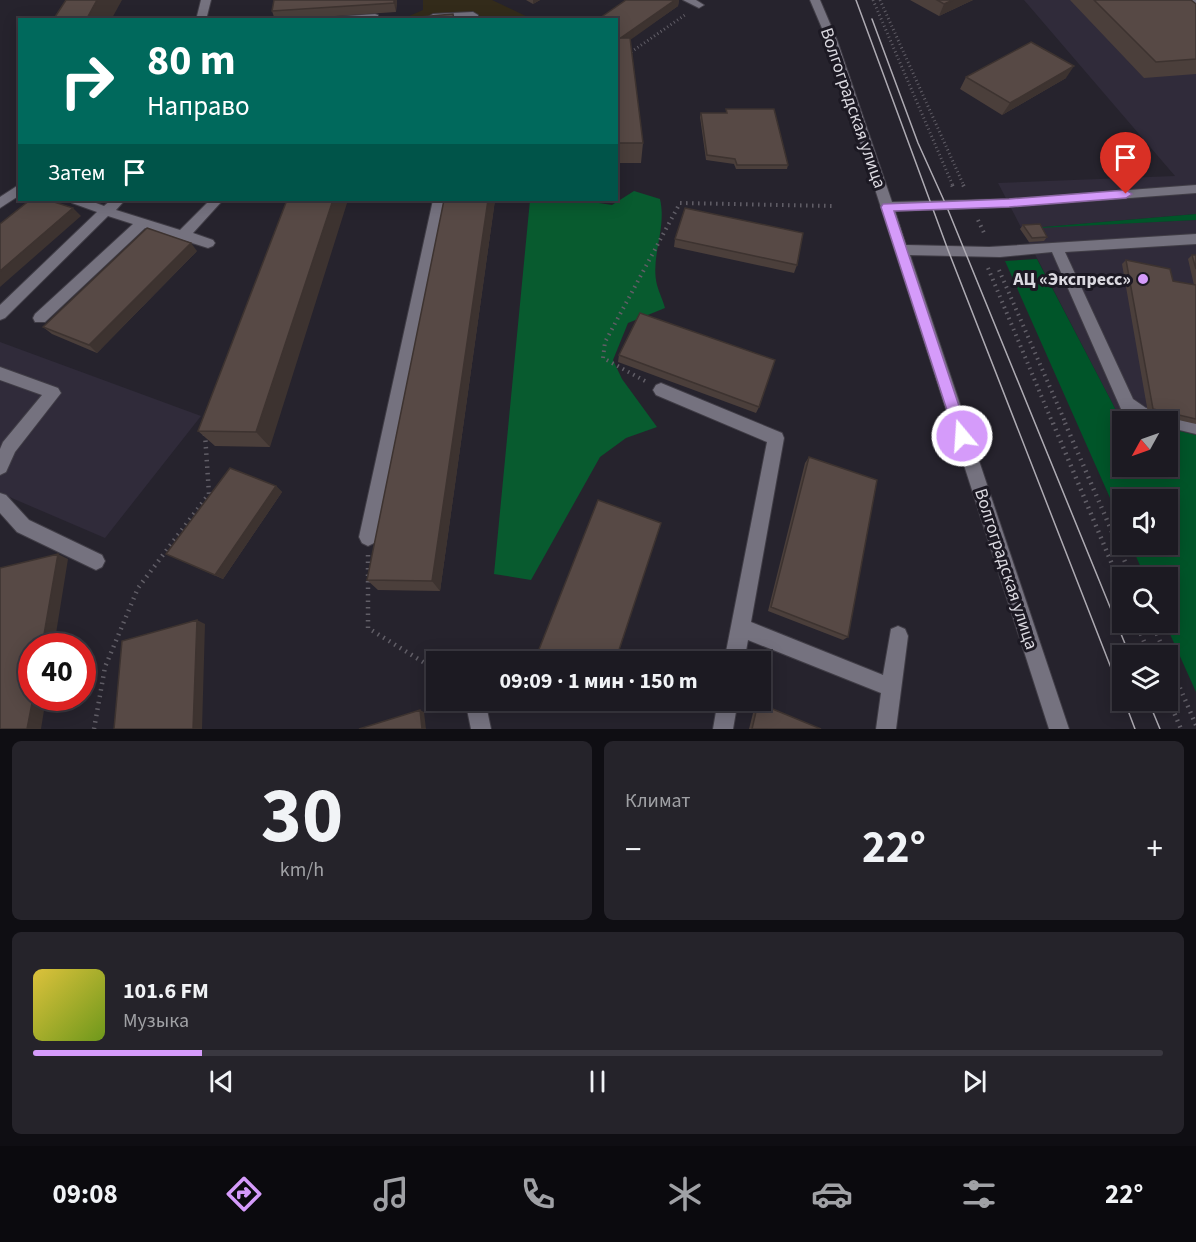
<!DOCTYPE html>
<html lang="ru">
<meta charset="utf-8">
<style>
:root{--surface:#1c1a22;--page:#25232a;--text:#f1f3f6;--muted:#a0a1a5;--line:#3a3840;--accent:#d59bfa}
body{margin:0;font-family:"Source Sans 3",sans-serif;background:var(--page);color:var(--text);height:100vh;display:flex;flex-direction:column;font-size:22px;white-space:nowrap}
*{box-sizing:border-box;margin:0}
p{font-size:20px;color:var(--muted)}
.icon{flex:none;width:33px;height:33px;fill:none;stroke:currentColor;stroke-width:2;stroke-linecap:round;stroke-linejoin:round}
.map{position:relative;height:729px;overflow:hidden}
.details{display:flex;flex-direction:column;gap:12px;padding:12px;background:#0f0e13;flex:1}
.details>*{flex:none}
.guide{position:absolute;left:18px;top:18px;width:600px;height:183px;border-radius:0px;box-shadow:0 3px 15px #0003,0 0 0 2px var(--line);background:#00695c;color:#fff;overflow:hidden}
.needle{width:39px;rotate:230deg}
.fabs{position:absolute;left:1112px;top:411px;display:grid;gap:12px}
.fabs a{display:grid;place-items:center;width:66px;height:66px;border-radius:0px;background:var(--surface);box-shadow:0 3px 15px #0003,0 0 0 2px var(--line);font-size:30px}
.speed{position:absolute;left:18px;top:633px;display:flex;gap:12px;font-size:30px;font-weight:700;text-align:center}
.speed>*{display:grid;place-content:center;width:78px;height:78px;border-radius:50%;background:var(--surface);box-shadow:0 3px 15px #0003,0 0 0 2px var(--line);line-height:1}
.speed .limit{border:9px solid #d22;background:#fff;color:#111}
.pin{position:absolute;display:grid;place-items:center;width:51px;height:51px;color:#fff;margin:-62px -26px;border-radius:50% 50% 50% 0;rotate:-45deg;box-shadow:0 0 6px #0007}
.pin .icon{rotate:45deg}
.me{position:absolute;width:66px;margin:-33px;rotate:342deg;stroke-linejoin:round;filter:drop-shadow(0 0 4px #0008)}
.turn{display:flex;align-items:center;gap:21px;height:126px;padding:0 30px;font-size:27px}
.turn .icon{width:78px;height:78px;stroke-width:2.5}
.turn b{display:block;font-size:42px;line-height:51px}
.then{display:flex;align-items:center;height:57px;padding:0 30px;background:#0003;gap:12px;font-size:22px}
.big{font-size:45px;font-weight:700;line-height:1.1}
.details .tile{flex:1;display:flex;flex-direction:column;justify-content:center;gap:9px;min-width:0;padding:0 21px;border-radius:9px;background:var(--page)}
.details .dial{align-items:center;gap:0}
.dial b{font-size:78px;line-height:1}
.song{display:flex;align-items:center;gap:18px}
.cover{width:72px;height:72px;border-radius:9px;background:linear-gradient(135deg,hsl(50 70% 55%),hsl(80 70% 35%))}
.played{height:6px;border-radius:3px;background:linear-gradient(90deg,var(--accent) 15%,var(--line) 15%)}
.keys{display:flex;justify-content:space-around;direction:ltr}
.heat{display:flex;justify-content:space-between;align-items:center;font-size:33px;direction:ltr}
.details .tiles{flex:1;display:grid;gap:12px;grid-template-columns:1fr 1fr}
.tile:last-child{grid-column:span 2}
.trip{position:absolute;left:426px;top:651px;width:345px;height:60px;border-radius:0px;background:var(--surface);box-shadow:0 3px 15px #0003,0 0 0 2px var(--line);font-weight:700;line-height:60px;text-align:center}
.tabs{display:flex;height:96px;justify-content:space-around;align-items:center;background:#0b0a0e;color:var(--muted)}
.tabs .icon{width:42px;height:42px}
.tabs .current{color:var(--accent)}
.tabs b{font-size:27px;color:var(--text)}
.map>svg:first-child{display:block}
</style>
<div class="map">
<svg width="1196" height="729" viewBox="0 0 1196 729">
<rect width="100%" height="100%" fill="#26232d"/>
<!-- built -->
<path fill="#302b3a" d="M1024,0H1196V214L1044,227L1196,220V435L1167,428V422L1142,421L1119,416L998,183L1175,176Z
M0,342L201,416L105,538L0,493Z"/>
<!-- education -->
<path fill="#332b1a" d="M423,0H492L532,19L400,20L423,10Z"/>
<!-- green -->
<path fill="#005529" d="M1196,214V220L1020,229Z
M1037,259L1119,416L1142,421L1122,422V466H1167V428L1196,435V692L1165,623L1167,578L1145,577L1131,545L1167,544V500H1122V525L1005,261Z"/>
<!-- forest -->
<path fill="#085b2f" d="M634,191L660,199C667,229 650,257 657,285C659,293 663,300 665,308L628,323L613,360L622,379L657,427L626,438L600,457L531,580L494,574L530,200H579L612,205Z"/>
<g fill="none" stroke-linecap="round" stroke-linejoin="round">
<defs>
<path id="minor" d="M201,0H211L206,20H196Z
M683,0H696L704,5L699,8Z
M810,0H820L837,40L892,202L1009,199L1196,185V193L1009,207L895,211L906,245L989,247L1196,234V244L1065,252L1133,399L1146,408L1196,420V434L1167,427V422L1142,421L1121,409L1052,252L1000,257L910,255L1069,729H1049L827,40Z
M1188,0H1196V6Z
M473,12L478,15V20H431L428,17L433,14Z
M375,14L378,15V19L329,20L334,17Z
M20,184V195L0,208V197Z
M70,200H88L104,206L111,200H125L116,210L180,230L210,200H223L193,233L213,240L215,243L213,246L208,248L145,228L45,322H35L33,318L35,314L133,224L108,216L5,318L0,320V305L97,212L72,203Z
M433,200H445L377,537L374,543L368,546L362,543L359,537Z
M0,367L58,388L61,393L15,452L6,472L0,475V449L3,442L42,395L0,380Z
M661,383L782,433L784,438L751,622L883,675L891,629L898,626L905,629L908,636L896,729H876L881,693L748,640L744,662H724L767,442L656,395L653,390L656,385Z
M0,493L6,495L29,520L102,555L105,561L102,567L96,570L17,532L0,513Z
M465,700H485L491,729H471Z
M718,700H738L733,729H713Z"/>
</defs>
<!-- minor casing -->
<use href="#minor" stroke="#403d46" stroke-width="2"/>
<!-- path-far2 -->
<path stroke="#615e67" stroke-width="3" stroke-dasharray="1 3" stroke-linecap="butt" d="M873,0L953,186
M880,0L964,186
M631,52L685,15"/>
<!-- path-far1 -->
<path stroke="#615e67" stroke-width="4" stroke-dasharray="1.5 4.5" stroke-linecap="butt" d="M952,185L953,187
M963,185L965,188
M978,220L985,235
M988,268L1053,424
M999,270L1066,424
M645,381L603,358L605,342L680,203L832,206"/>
<!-- path -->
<path stroke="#615e67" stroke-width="4.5" stroke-dasharray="1.5 5" stroke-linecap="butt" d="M1053,423L1122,588
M1065,423L1132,578
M368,555V628L436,670
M1136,622L1150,656
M1152,622L1166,656
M1167,658L1196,725
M1167,696L1181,729
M94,729L105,667L138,588L209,494L205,434"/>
<!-- minor -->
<use href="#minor" fill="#75727f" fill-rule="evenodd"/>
<!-- tram -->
<path stroke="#aeabb3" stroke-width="1.5" d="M856,0L948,250L1122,696
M872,19L918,143L946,205L1130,656
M1124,700L1135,729
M1148,700L1160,729"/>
</g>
<!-- wall -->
<path fill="#4b3f3b" d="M397,0L396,12L275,20L272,11Z
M526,0H540L533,4Z
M626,0H679L678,6L630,39L643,143L641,163H616V20Z
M910,0H973L939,16Z
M1070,0H1191L1196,4V74L1144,78Z
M966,77L1066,78L1002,115L960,89Z
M726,109L788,165L787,169H736L734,164L706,160L700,117L701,113H726Z
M287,200L270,447L215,446L198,431Z
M444,200H495L440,591L378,590L367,580Z
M1023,225L1047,237L1044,241L1029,242L1020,229Z
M675,239L797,265L794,273L674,247Z
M197,251L97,353L52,334L43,327Z
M1192,255H1196V424L1148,413L1122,264L1126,260L1173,281L1194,285L1188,259Z
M619,355L759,407L756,413L618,362Z
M809,457L848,637L843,640L768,611L805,463Z
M276,486L282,492L223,579L175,558L166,554Z
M758,703L821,729H749L755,705Z"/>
<!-- shaded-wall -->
<path fill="#3d3330" d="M97,0H122L111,20H86Z
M394,0H397L396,12L394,3Z
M533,0H540L533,4Z
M675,0H679L678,6L619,48V39Z
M953,0H973L939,16L944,4Z
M1074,66L1066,78L1002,115L1010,103Z
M333,200H348L270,447L256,432Z
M488,200H495L440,591L432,581Z
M73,208L81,216L0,287V271Z
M191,243L197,251L97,353L89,345Z
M276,486L282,492L223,579L215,575Z
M58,554L68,559L54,646H42Z
M197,620L205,624L202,729H193Z
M33,698H46L41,729H27Z
M420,710L424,712L426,729H422Z"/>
<!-- building -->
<path fill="#574945" stroke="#3d3330" stroke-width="1.5" d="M66,0H97L86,20H53Z
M274,0H394V3L272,11Z
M626,0H675L619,39L616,38V20H597Z
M937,0H953L944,4Z
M1094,0H1191L1196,4V59L1156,62Z
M453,14L454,20H408V18Z
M616,38H630L643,143H616Z
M1031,42L1074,66L1010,103L966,77Z
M726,109H774L788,165H737L735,159L707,155L701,113H727Z
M30,200H48L73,208L0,271V224Z
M287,200H333L256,432L198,431Z
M444,200H488L432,581L367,580Z
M685,208L803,233L797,265L675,239Z
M1040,224L1047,237L1032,238L1023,225Z
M147,228L191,243L89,345L43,327Z
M1192,255H1196V269Z
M1126,260L1170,269L1173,281L1196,285V419L1153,409Z
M640,313L775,360L759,407L619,355Z
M809,457L877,480L848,637L771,607Z
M230,468L276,486L215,575L166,554Z
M598,500L661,523L615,662H534Z
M58,554L42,646H32V698H33L27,729H0V568Z
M197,620L193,729H114L122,641Z
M758,703L821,729H752Z
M420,710L422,729H359Z"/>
<!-- route -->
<path fill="#d59bfa" stroke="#8a65a2" stroke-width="1.5" d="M1126,190L1132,194L1126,198L1009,207L894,211L969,436L967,441L962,443L957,441L881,207L883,204L1009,199Z"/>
<!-- markers -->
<circle fill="#d59bfa" stroke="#1c1923" stroke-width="2" cx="1143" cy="279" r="6"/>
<g text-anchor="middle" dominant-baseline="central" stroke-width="6" stroke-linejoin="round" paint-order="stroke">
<!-- street labels -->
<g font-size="18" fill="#dbd9e0" stroke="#1c1923">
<text transform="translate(853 108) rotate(71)">Волгоградская улица</text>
<text transform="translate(1006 569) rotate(72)">Волгоградская улица</text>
</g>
<!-- poi labels -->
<g font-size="18" font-weight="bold" fill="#dbd9e0" stroke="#1c1923" text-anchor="end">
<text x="1131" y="279">АЦ «Экспресс»</text>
</g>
</g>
</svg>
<div class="fabs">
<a><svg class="needle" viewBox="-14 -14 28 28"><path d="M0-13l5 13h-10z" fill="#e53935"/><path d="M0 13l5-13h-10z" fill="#a0a1a5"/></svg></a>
<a><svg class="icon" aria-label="sound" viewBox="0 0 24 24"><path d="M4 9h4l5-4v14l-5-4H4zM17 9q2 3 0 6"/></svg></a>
<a><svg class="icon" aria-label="search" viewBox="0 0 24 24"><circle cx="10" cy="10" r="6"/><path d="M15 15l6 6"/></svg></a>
<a><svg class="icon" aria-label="layers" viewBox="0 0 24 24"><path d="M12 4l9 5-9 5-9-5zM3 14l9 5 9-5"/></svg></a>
</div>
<div class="speed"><div class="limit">40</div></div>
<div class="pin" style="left:1126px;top:194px;background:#d93025"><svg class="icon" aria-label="arrive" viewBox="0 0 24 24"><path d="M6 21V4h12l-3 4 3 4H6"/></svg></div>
<svg class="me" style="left:962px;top:436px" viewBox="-20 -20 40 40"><circle r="17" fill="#d59bfa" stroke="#fff" stroke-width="3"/><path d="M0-11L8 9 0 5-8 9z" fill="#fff"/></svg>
<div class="trip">09:09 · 1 мин · 150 m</div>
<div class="guide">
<div class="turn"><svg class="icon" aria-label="right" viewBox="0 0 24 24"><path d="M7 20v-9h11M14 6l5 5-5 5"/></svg><div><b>80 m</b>Направо</div></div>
<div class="then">Затем<svg class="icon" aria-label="arrive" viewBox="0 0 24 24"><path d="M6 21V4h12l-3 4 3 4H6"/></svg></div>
</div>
</div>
<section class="details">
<div class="tiles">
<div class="tile dial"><b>30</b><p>km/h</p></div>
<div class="tile"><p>Климат</p>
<div class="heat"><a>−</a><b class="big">22°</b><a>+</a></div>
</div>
<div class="tile">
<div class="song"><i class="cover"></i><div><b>101.6 FM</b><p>Музыка</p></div></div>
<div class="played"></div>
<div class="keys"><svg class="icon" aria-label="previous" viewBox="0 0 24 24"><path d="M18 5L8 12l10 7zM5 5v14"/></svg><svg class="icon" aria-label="pause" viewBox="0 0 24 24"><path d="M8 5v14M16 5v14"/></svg><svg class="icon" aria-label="next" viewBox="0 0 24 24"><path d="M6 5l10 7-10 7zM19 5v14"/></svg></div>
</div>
</div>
</section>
<nav class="tabs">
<b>09:08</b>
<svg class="icon current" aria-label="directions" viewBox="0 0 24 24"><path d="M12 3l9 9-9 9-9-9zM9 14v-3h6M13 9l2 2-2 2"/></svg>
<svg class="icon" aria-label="music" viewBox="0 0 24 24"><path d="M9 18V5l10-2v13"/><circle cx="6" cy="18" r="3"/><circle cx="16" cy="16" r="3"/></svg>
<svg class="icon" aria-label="phone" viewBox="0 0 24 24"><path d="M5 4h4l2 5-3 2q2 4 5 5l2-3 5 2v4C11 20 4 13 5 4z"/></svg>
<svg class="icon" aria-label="climate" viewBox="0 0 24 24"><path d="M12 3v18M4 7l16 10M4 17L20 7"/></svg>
<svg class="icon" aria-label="car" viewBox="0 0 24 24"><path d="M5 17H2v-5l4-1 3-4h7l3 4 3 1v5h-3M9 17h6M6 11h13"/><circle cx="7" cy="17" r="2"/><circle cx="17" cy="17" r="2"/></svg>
<svg class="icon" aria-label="filters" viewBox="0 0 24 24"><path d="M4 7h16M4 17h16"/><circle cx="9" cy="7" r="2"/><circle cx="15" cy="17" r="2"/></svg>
<b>22°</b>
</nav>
